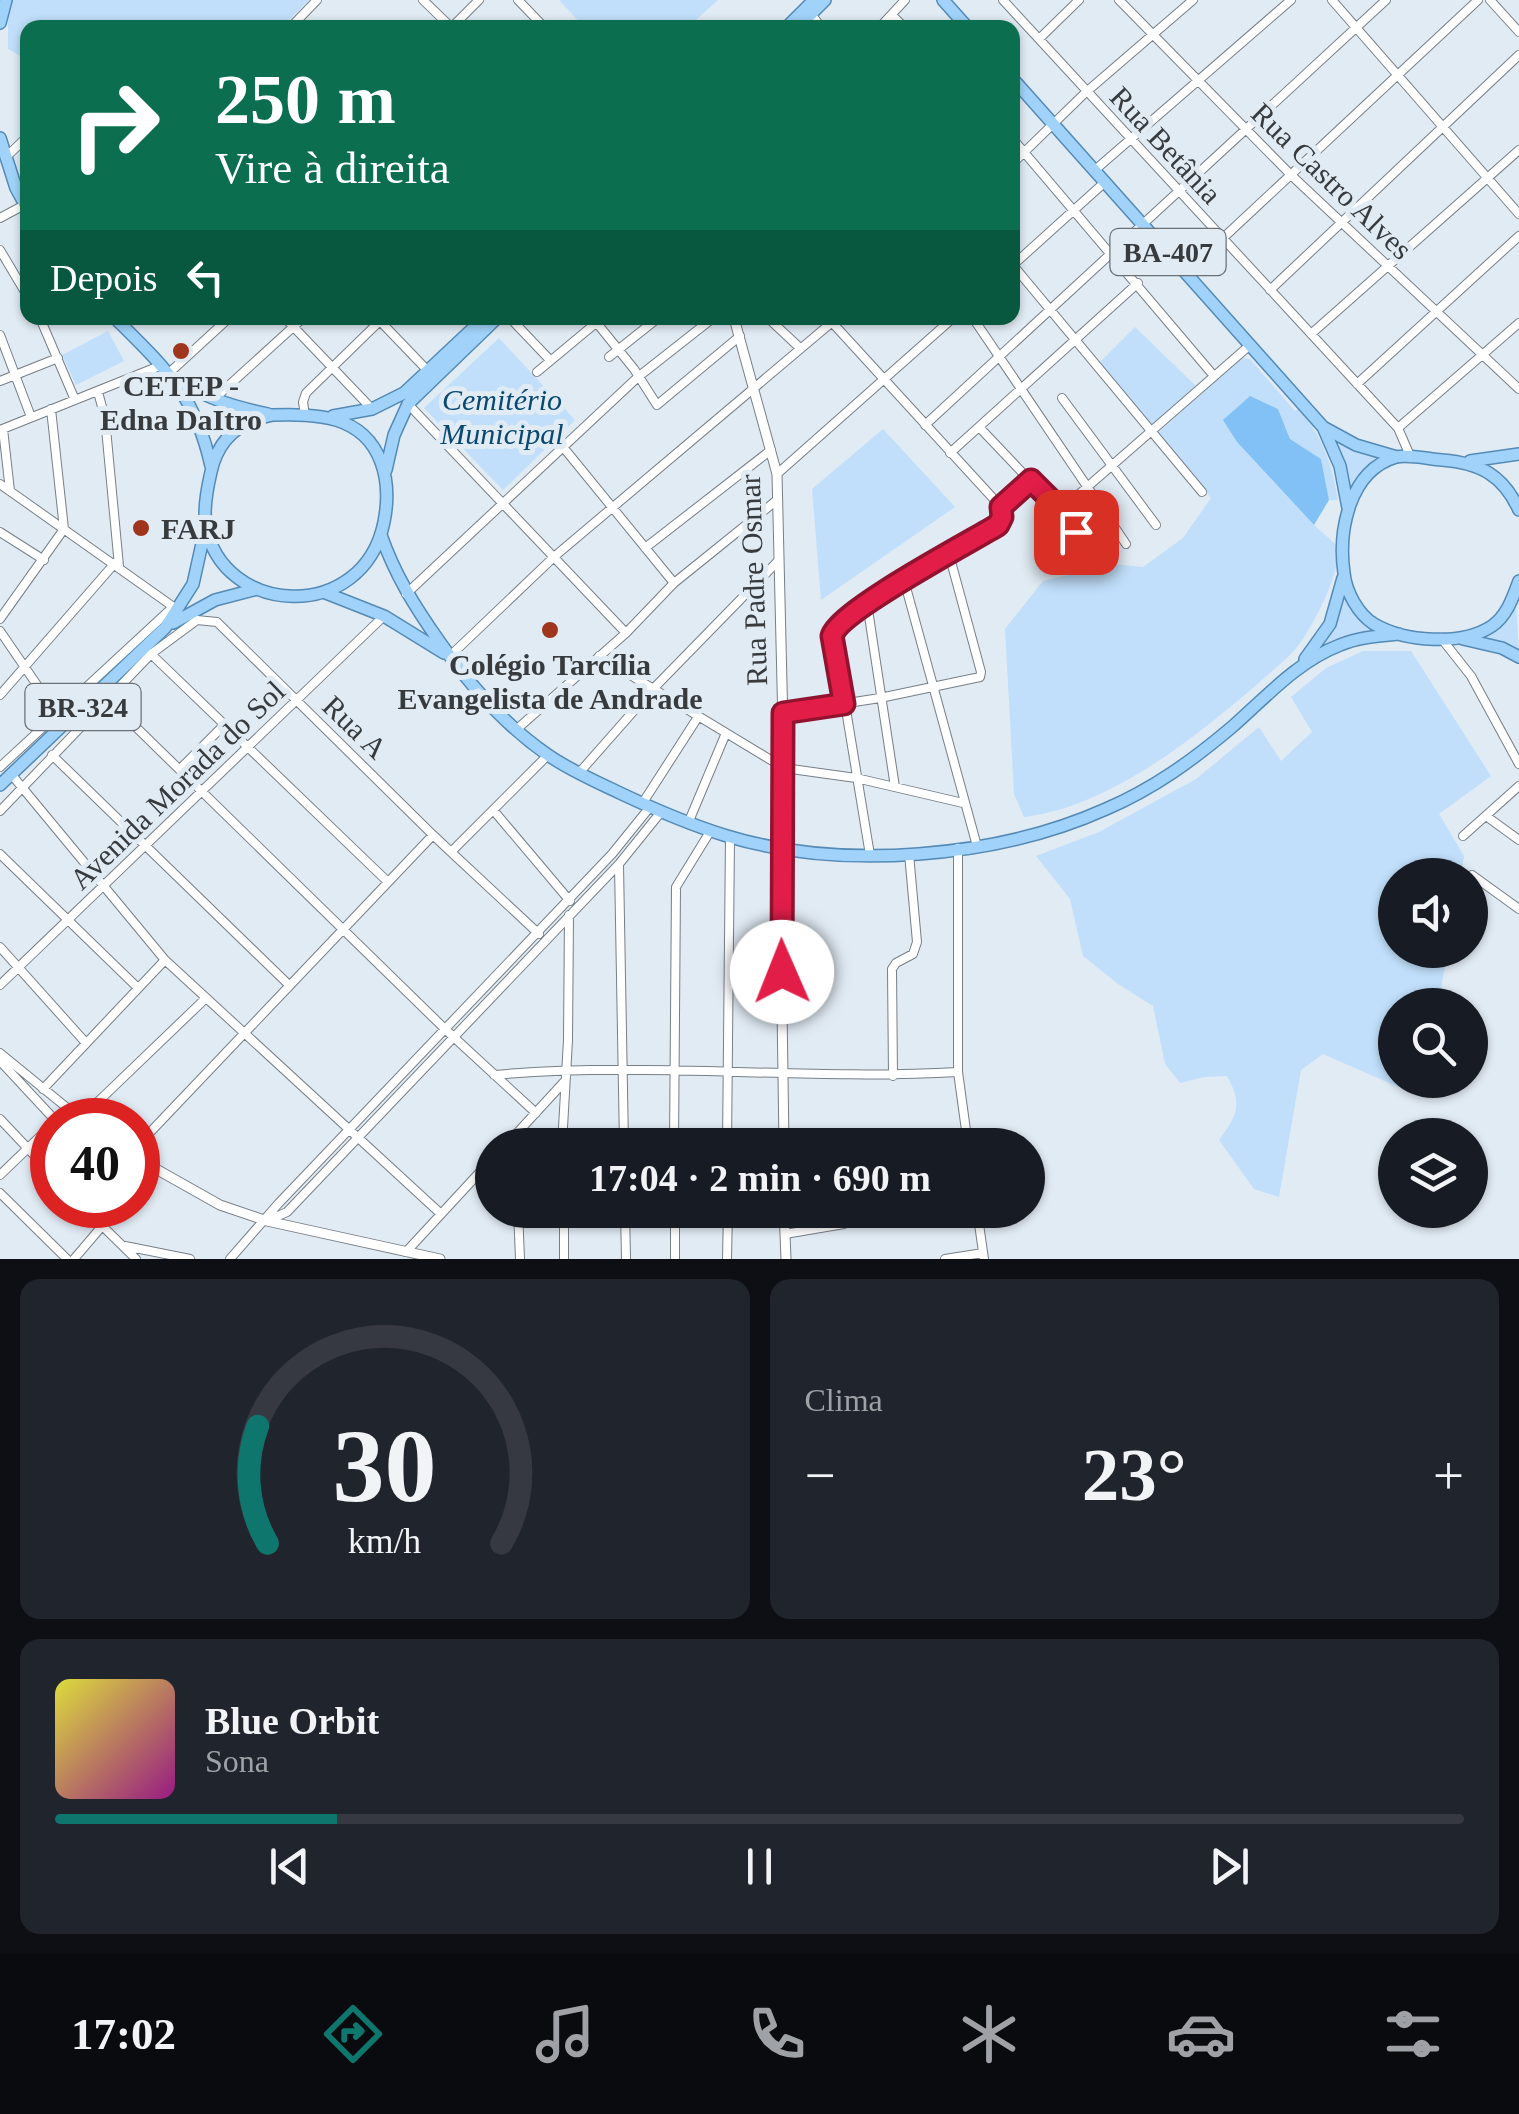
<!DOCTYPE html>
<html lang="pt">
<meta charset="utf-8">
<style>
:root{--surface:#171b24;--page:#20242c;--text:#f1f3f6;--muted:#9ea1a6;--line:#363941;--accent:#0f766e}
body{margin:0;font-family:Georgia,serif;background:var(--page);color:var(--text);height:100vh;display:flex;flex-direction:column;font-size:38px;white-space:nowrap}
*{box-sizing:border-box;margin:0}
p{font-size:32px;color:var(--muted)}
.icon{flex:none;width:55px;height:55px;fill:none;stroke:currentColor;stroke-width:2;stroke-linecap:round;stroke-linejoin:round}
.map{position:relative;height:1259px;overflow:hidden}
.side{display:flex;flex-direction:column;gap:20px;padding:20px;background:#0d0f14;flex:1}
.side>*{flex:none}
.guide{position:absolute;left:20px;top:20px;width:1000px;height:305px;border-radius:20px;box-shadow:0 2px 8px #0004;background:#0b6e4f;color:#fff;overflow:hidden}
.buttons{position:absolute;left:1378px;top:858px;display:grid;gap:20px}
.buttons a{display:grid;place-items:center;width:110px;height:110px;border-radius:50%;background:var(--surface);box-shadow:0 2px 8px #0004;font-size:50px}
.speed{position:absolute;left:30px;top:1098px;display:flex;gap:20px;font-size:50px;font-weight:700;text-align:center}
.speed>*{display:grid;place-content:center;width:130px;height:130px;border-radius:50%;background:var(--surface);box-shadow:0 2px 8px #0004;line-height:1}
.speed .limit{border:15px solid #d22;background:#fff;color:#111}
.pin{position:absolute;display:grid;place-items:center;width:85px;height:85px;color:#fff;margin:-42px;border-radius:20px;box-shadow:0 5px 15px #0006}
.me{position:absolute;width:110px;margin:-55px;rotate:359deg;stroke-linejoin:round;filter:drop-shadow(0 0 8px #0008)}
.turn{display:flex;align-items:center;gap:35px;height:210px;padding:0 30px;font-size:45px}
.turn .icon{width:130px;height:130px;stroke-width:2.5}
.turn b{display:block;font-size:70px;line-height:85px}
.then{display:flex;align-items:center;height:95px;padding:0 30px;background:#0003;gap:20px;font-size:38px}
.big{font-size:75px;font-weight:600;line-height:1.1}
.side .card{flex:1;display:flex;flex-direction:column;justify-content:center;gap:15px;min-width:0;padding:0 35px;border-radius:20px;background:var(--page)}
.side .dial{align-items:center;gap:0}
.dial svg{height:260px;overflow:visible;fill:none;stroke:var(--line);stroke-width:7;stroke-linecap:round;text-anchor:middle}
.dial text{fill:var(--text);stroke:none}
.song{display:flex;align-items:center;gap:30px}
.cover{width:120px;height:120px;border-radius:15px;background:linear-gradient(135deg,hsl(60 70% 55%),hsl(310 70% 35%))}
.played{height:10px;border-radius:5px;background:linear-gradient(90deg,var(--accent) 20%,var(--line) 20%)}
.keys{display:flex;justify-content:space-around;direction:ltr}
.heat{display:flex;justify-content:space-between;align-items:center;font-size:55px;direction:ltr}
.side .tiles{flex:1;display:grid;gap:20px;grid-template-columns:1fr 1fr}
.card:last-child{grid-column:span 2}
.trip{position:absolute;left:475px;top:1128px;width:570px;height:100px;border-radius:50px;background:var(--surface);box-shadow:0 2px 8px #0004;font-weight:600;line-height:100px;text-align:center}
.dock{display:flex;height:160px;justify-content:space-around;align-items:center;background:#090b0e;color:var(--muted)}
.dock .icon{width:70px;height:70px}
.dock .active{color:var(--accent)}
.dock b{font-size:45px;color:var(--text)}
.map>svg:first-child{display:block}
</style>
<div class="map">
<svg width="1519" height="1259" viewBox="0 0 1519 1259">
<rect width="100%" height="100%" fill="#e1ebf4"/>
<!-- green -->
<path fill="#c1dffa" d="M12,0H309L282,27L28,28L27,60L8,49V13Z
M559,0H718L688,27L585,28Z
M1135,327L1196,386L1152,426L1099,363Z
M108,331L124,361L76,385L62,355Z
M499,338L575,420L503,490L424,408Z
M1241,358L1250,359L1295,411L1299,408C1322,437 1332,463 1338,500H1329L1321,459L1290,439L1278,409L1237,442L1314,525L1340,548C1336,579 1320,612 1303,639C1291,657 1270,672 1254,687C1192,740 1108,807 1024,817L1014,794L1005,629L1043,581L1113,564L1143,567L1183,538L1211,498L1158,433Z
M883,429L955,507L821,600L812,489Z
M1332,437L1386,458L1349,496Z
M1345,590L1381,631L1313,656L1332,629Z
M1516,601L1519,653L1476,636Z
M1363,651H1411L1491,776L1439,814L1464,856L1461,875H1395V950H1448L1438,1005H1395V1080H1425L1414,1094L1323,1054L1301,1070L1279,1197L1254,1189L1219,1140C1237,1116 1243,1104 1227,1076L1204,1077L1180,1083L1165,1064L1153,1006L1118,984L1083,956L1070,899L1036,856L1099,832L1196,779L1259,727L1281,761L1312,732L1291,697L1326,668Z"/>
<!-- water -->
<path fill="#82c1f5" d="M1250,396L1278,409L1290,439L1321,459L1329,500L1314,525L1237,442L1223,420Z"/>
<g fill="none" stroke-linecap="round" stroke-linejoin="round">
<defs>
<path id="minor" d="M423,0L452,28
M518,0L545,28
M1003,0L1398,428L1411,458
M1119,0L1291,175L1519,389
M1332,0L1519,214
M1490,0L1519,32
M811,14L822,28
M892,15L905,28
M290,28L317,0
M451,28L479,0
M879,28L905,0
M1039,39L1079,0
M1012,138L1214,376
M5,158L28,136
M1012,164L1085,93L1193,0
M1095,170L1291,0
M0,218L28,203
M1222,239L1478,0
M0,250L28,297
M1012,264L1202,492
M1012,266L1105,182
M1270,290L1519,55
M40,318L75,400
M285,318L372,409
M510,318L550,360
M768,318L800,348
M828,318L1001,507
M973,318L1126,544
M379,320L428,371
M596,322L634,369L657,405L740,336
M1311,334L1519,150
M0,335L31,417
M609,357L658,318
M537,372L602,318
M169,373L229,318
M0,381L58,358
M1357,384L1519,236
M98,392L105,418L119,566
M1062,398L1156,525
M214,399L303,318
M408,404L626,633
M305,415L303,402L306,393L383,318
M925,425L1386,0
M979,427L1055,507L1062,509L1250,345
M1398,428L1519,323
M3,429L10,491
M0,430L162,365
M563,447L674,583
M950,453L1138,283
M777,474L953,318
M0,484L175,608
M1001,507L1031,481
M1060,509L1093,555
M0,532L44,560
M645,548L771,450
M904,580L977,846
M406,594L638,377L713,318
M867,603L895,787
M0,619L64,529L51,409
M0,631L59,717
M1441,638L1471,676L1519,764
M150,653L388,882
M450,656L555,556L837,318
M599,656L784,768L856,778L963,803
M99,691L446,1030L536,1113
M0,695L115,563
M783,713L880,698L980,677L981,672L949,554
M517,729L626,633L674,583L777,500
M52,755L288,984
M0,767L173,607
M180,769L225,724
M579,773L653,689L779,560
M11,774L165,960L441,1214
M642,804L698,717
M0,811L151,654L197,620L217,622L433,835
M494,811L570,901
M1486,816L1519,840
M689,821L726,733
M1463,836L1519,786
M958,848V1072L968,1145
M451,852L539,934
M0,854L138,988
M870,855L833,631L867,603L998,525L1003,517L1001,507
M619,865L624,1145
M1472,875L1519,909
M0,947L86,1043
M0,985L384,616
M0,1053L82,1120
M0,1061L55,1120
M494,1075C649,1061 804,1081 958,1072
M893,1076L892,969L896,963L913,954L917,942L909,854
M43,1089L165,960
M0,1119L52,1174
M80,1119L206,998
M138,1145L433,835L451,852L548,755
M506,1145L564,1082
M562,1145L568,1040L569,915
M674,1145L676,887L711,830
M727,1145L730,837
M138,1158L156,1169L138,1187
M0,1175L52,1125
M0,1193L67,1259
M81,1205L136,1259
M518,1210L520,1259
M564,1210V1259
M625,1210L626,1259
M675,1210V1259
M977,1210L984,1259
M271,1219L287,1212L619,864L661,812
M785,1234L844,1224
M125,1246L190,1259
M406,1252L492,1159
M74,1259L120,1205
M230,1259L278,1204L612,854L650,807
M727,1259L728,1210
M945,1259L983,1253"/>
<path id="tertiary" d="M734,318L777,474L784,768L781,939L784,1145
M156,1169L220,1205L267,1221L440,1259
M784,1210L786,1259"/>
<path id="primary" d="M943,0L968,28
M0,23L6,0
M786,28L814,0
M797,28L825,0
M1012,78L1323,427L1340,466L1348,508
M0,138L16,188L28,210
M115,318C165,368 195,394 211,466
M179,380C207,399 235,407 268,414
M272,415C316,414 363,414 381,462C388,481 388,502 384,522C363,625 221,616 206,525C203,509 207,489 211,472C218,439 240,421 272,415Z
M333,416L372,409L404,393L484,318
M1323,427L1356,445L1397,457
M1470,461L1519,454
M386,470L394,435L408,404L497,318
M1519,510C1503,475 1480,463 1442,460C1428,459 1409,454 1396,457C1349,471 1338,531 1344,573C1346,592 1358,614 1374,624C1405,642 1462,646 1492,626C1507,616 1513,597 1519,581
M381,535C395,575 415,607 439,641C468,683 506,726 548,755C571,771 597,782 622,794C656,810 691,825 727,836C842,871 997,858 1106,809C1153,789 1193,760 1232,727C1265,698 1298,661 1340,645C1359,637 1379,636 1399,634
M323,592L384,616L444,653
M173,623L215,600L257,589
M1463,639L1502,648L1519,657
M1305,659L1330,624L1343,578
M0,785L165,628L193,584L205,530"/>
</defs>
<!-- minor casing -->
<use href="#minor" stroke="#777f87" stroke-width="10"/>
<!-- tertiary casing -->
<use href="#tertiary" stroke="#777f87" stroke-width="11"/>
<!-- primary casing -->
<use href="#primary" stroke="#548ab6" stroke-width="14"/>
<!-- minor -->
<use href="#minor" stroke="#fff" stroke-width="8"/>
<!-- tertiary -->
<use href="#tertiary" stroke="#fff" stroke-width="9"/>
<!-- primary -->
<use href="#primary" stroke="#a1d3fa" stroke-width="11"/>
</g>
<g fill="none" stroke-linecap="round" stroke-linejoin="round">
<defs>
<path id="route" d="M782,972L783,713L844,704L832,636C839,611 968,543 998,525L1002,517L1001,507L1031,480L1060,509L1076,532"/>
</defs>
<!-- route casing -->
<use href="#route" stroke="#92132f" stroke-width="25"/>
<!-- route -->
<use href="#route" stroke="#e11d48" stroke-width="18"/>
</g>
<!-- markers -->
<g fill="#9e351c" stroke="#e1ebf4" stroke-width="4">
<circle cx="181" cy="351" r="10"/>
<circle cx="141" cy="528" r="10"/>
<circle cx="550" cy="630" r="10"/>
</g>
<g text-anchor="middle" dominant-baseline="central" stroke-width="10" stroke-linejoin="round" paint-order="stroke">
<!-- shield labels -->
<g fill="#e1ebf4" stroke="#6a7075" stroke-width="2.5">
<rect x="1110.5" y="229" width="115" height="46" rx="8"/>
<rect x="25.5" y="684" width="115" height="46" rx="8"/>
</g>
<g font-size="28" font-weight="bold" fill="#373b3e">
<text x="1168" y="252">BA-407</text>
<text x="83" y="707">BR-324</text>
</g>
<!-- street labels -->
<g font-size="30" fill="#373b3e" stroke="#e1ebf4">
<text transform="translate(1166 145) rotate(47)">Rua Betânia</text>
<text transform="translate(1332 181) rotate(44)">Rua Castro Alves</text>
<text transform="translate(753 580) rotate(-92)">Rua Padre Osmar</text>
<text transform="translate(355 727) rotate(44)">Rua A</text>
<text transform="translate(177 785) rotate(-44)">Avenida Morada do Sol</text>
</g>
<!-- poi labels -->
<g font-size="30" font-weight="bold" fill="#373b3e" stroke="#e1ebf4">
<text x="181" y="385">CETEP -<tspan x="181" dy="34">Edna DaItro</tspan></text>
<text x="161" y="528" text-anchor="start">FARJ</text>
<text x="550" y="664">Colégio Tarcília<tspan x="550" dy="34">Evangelista de Andrade</tspan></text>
</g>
<!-- park labels -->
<g font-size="30" font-style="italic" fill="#084871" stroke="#e1ebf4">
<text x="502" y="399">Cemitério<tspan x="502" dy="34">Municipal</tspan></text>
</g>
</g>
</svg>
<div class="buttons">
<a><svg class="icon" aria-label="sound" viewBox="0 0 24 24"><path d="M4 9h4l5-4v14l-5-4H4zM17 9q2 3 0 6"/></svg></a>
<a><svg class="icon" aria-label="search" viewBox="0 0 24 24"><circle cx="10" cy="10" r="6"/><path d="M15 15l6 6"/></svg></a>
<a><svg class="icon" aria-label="layers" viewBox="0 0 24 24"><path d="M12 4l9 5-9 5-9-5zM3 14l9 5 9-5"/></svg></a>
</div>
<div class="speed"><div class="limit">40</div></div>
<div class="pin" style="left:1076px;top:532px;background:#d93025"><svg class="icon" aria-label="arrive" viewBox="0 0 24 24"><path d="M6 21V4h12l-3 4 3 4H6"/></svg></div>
<svg class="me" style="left:782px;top:972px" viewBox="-20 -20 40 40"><circle r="19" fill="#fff"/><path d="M0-13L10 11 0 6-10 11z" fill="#e11d48"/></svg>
<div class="trip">17:04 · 2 min · 690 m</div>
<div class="guide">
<div class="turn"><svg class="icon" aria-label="right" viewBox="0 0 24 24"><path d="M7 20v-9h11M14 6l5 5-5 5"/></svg><div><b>250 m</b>Vire à direita</div></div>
<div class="then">Depois<svg class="icon" aria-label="left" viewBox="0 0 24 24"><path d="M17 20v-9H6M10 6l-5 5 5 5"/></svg></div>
</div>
</div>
<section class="side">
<div class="tiles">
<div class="card dial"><svg viewBox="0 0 100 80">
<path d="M14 69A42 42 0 1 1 86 69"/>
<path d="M14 69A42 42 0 0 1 11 33" stroke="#0f766e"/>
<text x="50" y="56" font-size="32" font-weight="700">30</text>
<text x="50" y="72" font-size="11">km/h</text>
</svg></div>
<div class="card"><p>Clima</p>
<div class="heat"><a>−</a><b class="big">23°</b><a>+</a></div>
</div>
<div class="card">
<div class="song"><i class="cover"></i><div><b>Blue Orbit</b><p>Sona</p></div></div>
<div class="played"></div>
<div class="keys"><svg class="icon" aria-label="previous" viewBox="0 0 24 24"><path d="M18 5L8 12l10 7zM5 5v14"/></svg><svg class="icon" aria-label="pause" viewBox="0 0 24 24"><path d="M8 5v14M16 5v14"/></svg><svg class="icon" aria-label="next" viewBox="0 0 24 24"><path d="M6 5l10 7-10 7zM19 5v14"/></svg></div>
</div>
</div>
</section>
<nav class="dock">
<b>17:02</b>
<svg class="icon active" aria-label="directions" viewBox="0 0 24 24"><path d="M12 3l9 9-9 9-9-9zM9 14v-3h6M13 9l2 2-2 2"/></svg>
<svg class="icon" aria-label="music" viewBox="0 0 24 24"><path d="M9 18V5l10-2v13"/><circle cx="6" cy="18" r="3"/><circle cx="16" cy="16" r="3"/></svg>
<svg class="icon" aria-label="phone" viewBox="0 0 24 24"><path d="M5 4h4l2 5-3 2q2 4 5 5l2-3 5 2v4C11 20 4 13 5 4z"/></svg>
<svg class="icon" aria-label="climate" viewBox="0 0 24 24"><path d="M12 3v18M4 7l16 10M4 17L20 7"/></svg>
<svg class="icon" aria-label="car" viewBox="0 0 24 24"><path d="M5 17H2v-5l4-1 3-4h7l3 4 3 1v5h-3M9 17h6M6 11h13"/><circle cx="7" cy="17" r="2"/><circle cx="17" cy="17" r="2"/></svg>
<svg class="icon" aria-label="filters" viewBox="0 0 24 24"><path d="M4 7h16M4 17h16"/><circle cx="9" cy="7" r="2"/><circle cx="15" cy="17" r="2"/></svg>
</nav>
